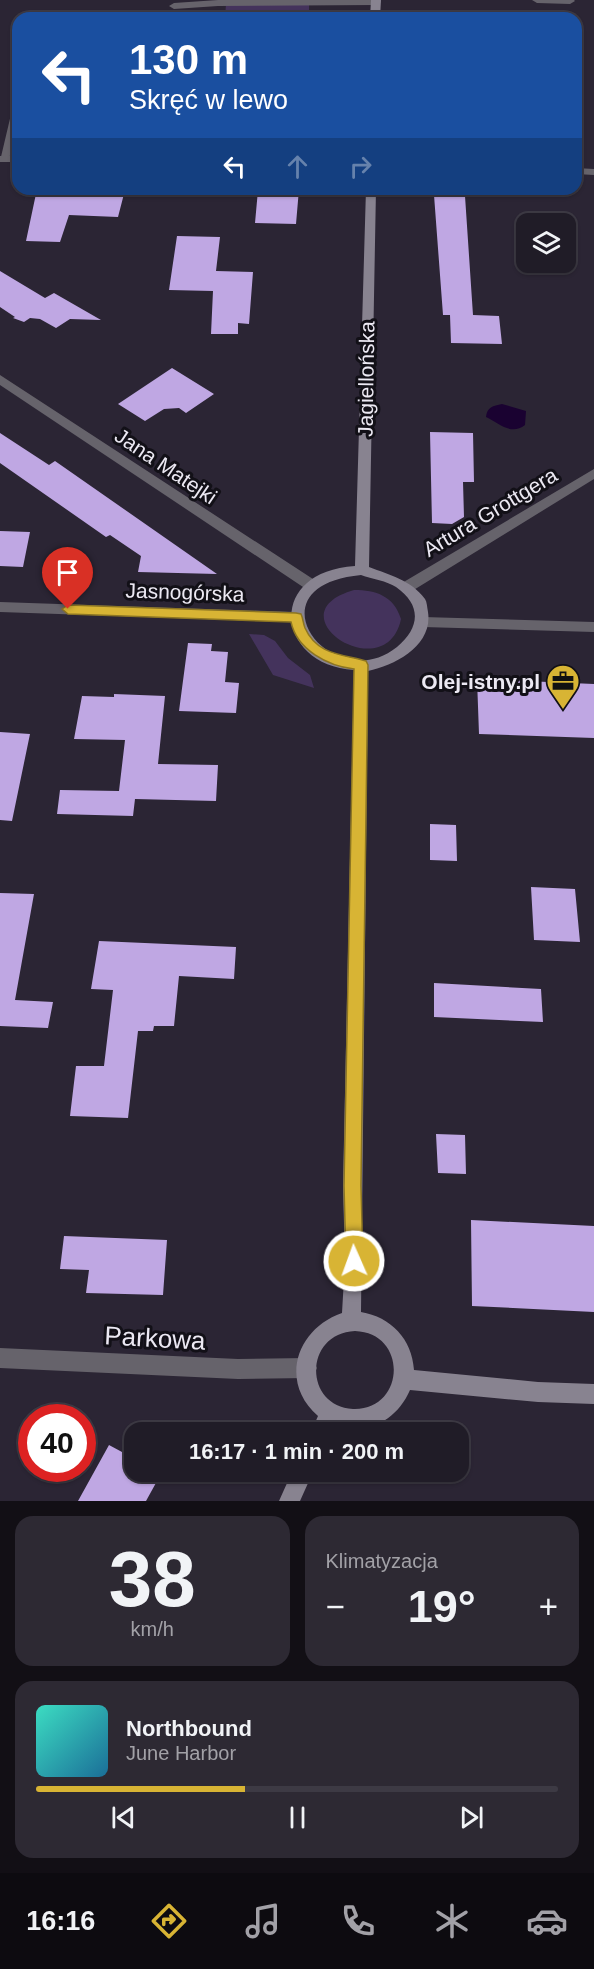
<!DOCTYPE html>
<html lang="pl">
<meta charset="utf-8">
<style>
:root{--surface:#201c27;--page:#2d2933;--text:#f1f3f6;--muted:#a2a1a7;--line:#3d3a44;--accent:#d8b434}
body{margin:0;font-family:Helvetica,sans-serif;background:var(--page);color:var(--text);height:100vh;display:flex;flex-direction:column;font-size:22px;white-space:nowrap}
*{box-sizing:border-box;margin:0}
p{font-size:20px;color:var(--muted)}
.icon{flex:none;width:33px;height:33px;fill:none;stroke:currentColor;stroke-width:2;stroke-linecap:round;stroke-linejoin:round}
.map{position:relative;height:1501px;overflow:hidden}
.sheet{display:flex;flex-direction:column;gap:15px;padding:15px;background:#120f15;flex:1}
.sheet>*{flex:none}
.hud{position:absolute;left:12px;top:12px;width:570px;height:183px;border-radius:18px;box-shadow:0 2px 4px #0004,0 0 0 2px var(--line);background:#1a4fa0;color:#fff;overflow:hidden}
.tools{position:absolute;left:516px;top:213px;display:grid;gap:12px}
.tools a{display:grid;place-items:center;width:60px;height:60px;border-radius:12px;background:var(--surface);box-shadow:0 2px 4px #0004,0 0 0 2px var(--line);font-size:30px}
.speed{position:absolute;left:18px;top:1404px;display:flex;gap:12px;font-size:30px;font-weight:700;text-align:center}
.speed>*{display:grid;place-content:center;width:78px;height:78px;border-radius:50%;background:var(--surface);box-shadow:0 2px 4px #0004,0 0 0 2px var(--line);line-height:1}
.speed .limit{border:9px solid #d22;background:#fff;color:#111}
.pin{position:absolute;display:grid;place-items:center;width:51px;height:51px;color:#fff;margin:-62px -26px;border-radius:50% 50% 50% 0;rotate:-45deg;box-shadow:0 0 6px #0007}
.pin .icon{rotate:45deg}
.me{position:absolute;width:66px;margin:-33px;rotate:358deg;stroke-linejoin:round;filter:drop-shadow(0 0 4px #0008)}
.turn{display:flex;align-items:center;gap:21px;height:126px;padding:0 18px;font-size:27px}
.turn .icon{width:78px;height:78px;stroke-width:2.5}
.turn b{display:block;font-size:42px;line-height:51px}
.lanes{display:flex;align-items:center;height:57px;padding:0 18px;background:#0003;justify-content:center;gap:30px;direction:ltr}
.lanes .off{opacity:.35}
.big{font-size:45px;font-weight:700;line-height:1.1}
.sheet .tile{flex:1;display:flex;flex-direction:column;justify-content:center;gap:9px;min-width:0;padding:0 21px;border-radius:18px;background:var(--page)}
.sheet .dial{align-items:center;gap:0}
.dial b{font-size:78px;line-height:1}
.song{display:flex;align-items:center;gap:18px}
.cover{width:72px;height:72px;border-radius:9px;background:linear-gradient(135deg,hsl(170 70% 55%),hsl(200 70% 35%))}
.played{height:6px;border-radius:3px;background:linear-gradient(90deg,var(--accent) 40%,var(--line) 40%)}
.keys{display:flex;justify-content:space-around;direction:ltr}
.heat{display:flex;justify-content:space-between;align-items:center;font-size:33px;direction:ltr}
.sheet .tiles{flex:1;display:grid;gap:15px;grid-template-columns:1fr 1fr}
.tile:last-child{grid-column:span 2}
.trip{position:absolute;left:124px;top:1422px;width:345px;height:60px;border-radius:18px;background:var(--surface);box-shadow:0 2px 4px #0004,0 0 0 2px var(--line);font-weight:700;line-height:60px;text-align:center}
.dock{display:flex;height:96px;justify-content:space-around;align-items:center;background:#0d0b10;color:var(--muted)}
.dock .icon{width:42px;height:42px}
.dock .selected{color:var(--accent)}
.dock b{font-size:27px;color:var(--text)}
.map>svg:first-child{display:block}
</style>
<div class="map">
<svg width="594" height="1501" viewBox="0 0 594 1501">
<rect width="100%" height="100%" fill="#2b2534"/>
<!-- green -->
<path fill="#44335c" d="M226,4H309V18H225Z
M354,590C376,590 394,596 401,619C386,690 270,614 354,590Z
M249,634L264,635L275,641L288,658L310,675L314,688L273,675Z"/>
<!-- water -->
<path fill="#1a0231" d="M502,404L526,411L525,425C511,436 499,423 486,417C487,407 493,406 502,404Z"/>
<!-- building -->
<path fill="#bfa7e3" d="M37,189H118L125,190L118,217L69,215L60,242L26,241Z
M299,189L296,224L255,223L258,190Z
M434,195L465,196L473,315L499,316L502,344L451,343L450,315H443Z
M177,236L220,237L216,271L253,272L249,324L238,323V334H211L213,291L169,290Z
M0,271L45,298L54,293L101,320L70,319L56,328L40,319L30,318L24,322L13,318L15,317L0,307Z
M172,368L214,394L186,413L179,408L164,409L145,421L118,404Z
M430,432L473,433L474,482H463L464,517L452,524L432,523Z
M0,433L49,465L55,461L217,574L138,572L141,556L110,535L106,537L0,463Z
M0,531L30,532L23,567L0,566Z
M188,643L212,644L211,651L228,652L225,682L239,683L236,713L179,711Z
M477,679L594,684V738L479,734Z
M114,694L165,696L158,764L218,765L216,801L135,799L133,816L57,814L60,790L119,791L125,740L74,739L82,696L114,697Z
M0,732L30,734L12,821L0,820Z
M430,824L456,825L457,861L430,860Z
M531,887L575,889L580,942L534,940Z
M0,893L34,894L15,1000L53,1002L48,1028L0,1026Z
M99,941L236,947L234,979L179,976L174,1026H154L153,1031H138L128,1118L70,1116L76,1066H104L113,990L91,989Z
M434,983L541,989L543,1022L434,1017Z
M436,1134L465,1135L466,1174L438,1173Z
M471,1220L594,1226V1312L472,1306Z
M64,1236L167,1240L163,1295L86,1293L89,1270L60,1269Z
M109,1445L135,1459V1472H162L146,1501H78Z"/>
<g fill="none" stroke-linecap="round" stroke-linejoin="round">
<!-- lane -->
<path fill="#66636b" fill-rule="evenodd" d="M218,0H379L381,2L376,5L218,6L174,9L169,6L174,3Z
M532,0H574L575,1L570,4L537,3Z
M18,103V125L9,159L0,161L13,106Z"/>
<!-- street -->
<path fill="#66636b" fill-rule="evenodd" d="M0,156H18V162H0Z
M576,168L594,169V175L576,174Z
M0,375L316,581L318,585L316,589H306L0,385Z
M594,469V479L412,591H402L400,587L402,583Z
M0,602L296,612L303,617L296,622L0,612Z
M423,617L594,622V632L423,627L416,622Z
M0,1348L238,1359L307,1358L314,1361L317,1368L314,1375L307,1378L238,1379L0,1368Z"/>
<!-- secondary -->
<path fill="#888390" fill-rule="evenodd" d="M371,0H381L380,18H370Z
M366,189H376L369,567C390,575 411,580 425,599C427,602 427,607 428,612C433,645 396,665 368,671L361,1312C391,1317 412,1339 414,1370L538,1382L594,1384V1404L538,1402L410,1390C397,1420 367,1437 335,1425L331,1432H311L318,1416C279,1382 296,1329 342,1313L345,1261L343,1186L354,670C277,666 264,572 355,566ZM361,575C372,579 387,581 396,587C422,605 420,628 397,647C332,699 246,586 361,575ZM355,1331C409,1333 405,1411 353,1409C303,1406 304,1333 355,1331Z
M292,1472H313L300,1501H279Z"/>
</g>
<!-- route -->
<path fill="#d8b434" stroke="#8c7522" stroke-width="1.5" d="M68,605L296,613L301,614C303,618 303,623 305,628C317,655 342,654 366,661L368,665L361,1186L363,1261L360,1267L354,1270L348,1267L346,1261L344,1186L354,669C328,666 297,650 291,622L68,614L62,609Z"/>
<!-- icons -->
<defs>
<symbol id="office-pin" viewBox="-11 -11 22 30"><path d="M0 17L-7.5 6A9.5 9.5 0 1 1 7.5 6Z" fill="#d8b434" stroke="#121017"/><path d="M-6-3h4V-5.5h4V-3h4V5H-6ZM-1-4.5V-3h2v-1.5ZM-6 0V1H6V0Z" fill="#111"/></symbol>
</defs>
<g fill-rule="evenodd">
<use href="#office-pin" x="544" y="662" width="38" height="52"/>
</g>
<g text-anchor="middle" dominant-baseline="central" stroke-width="6" stroke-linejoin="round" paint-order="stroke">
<!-- street labels -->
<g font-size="21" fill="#ece9f3" stroke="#121017">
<text transform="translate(366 379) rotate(-89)">Jagiellońska</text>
<text transform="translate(166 466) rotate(34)">Jana Matejki</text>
<text transform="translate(490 512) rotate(-31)">Artura Grottgera</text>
<text transform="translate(185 592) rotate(2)">Jasnogórska</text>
</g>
<!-- poi labels -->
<g font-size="21" font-weight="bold" fill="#ece9f3" stroke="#121017" text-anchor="end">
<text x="540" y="681">Olej-istny.pl</text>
</g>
<!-- near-street labels -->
<g font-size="26" fill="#ece9f3" stroke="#121017">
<text transform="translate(155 1338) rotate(3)">Parkowa</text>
</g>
</g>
</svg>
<div class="tools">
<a><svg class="icon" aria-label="layers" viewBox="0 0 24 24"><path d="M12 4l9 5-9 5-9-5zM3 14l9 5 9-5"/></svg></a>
</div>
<div class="speed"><div class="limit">40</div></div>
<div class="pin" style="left:68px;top:609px;background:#d93025"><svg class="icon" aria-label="arrive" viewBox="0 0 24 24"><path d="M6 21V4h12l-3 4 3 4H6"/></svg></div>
<svg class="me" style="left:354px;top:1261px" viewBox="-20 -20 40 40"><circle r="17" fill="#d8b434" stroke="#fff" stroke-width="3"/><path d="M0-11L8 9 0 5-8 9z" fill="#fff"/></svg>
<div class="trip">16:17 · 1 min · 200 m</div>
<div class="hud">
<div class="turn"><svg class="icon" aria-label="left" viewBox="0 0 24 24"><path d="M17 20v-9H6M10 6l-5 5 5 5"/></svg><div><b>130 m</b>Skręć w lewo</div></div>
<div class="lanes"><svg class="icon" aria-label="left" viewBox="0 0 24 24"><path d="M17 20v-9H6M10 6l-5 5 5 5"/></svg><svg class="icon off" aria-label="ahead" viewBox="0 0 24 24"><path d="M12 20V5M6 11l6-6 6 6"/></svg><svg class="icon off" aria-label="right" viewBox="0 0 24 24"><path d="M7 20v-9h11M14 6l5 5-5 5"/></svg></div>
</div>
</div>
<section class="sheet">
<div class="tiles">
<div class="tile dial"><b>38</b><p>km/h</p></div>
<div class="tile"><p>Klimatyzacja</p>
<div class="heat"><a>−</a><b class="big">19°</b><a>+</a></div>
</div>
<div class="tile">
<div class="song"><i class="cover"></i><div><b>Northbound</b><p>June Harbor</p></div></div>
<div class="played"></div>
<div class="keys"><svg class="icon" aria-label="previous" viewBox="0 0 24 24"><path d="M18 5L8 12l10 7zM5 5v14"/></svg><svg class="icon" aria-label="pause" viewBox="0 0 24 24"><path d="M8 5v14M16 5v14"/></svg><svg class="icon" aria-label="next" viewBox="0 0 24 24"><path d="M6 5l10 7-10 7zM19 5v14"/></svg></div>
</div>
</div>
</section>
<nav class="dock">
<b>16:16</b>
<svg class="icon selected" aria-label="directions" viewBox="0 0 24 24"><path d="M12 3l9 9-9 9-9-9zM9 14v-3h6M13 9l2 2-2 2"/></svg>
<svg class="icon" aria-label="music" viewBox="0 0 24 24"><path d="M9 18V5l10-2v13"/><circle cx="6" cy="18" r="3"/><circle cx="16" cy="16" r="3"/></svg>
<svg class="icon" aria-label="phone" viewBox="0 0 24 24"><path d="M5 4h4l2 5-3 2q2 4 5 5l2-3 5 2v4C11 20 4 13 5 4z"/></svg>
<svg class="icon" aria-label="climate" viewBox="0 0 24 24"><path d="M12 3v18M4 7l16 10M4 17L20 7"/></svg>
<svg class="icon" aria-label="car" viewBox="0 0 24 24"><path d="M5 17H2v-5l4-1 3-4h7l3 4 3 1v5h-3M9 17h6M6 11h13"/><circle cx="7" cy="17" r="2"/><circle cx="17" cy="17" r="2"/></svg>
</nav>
